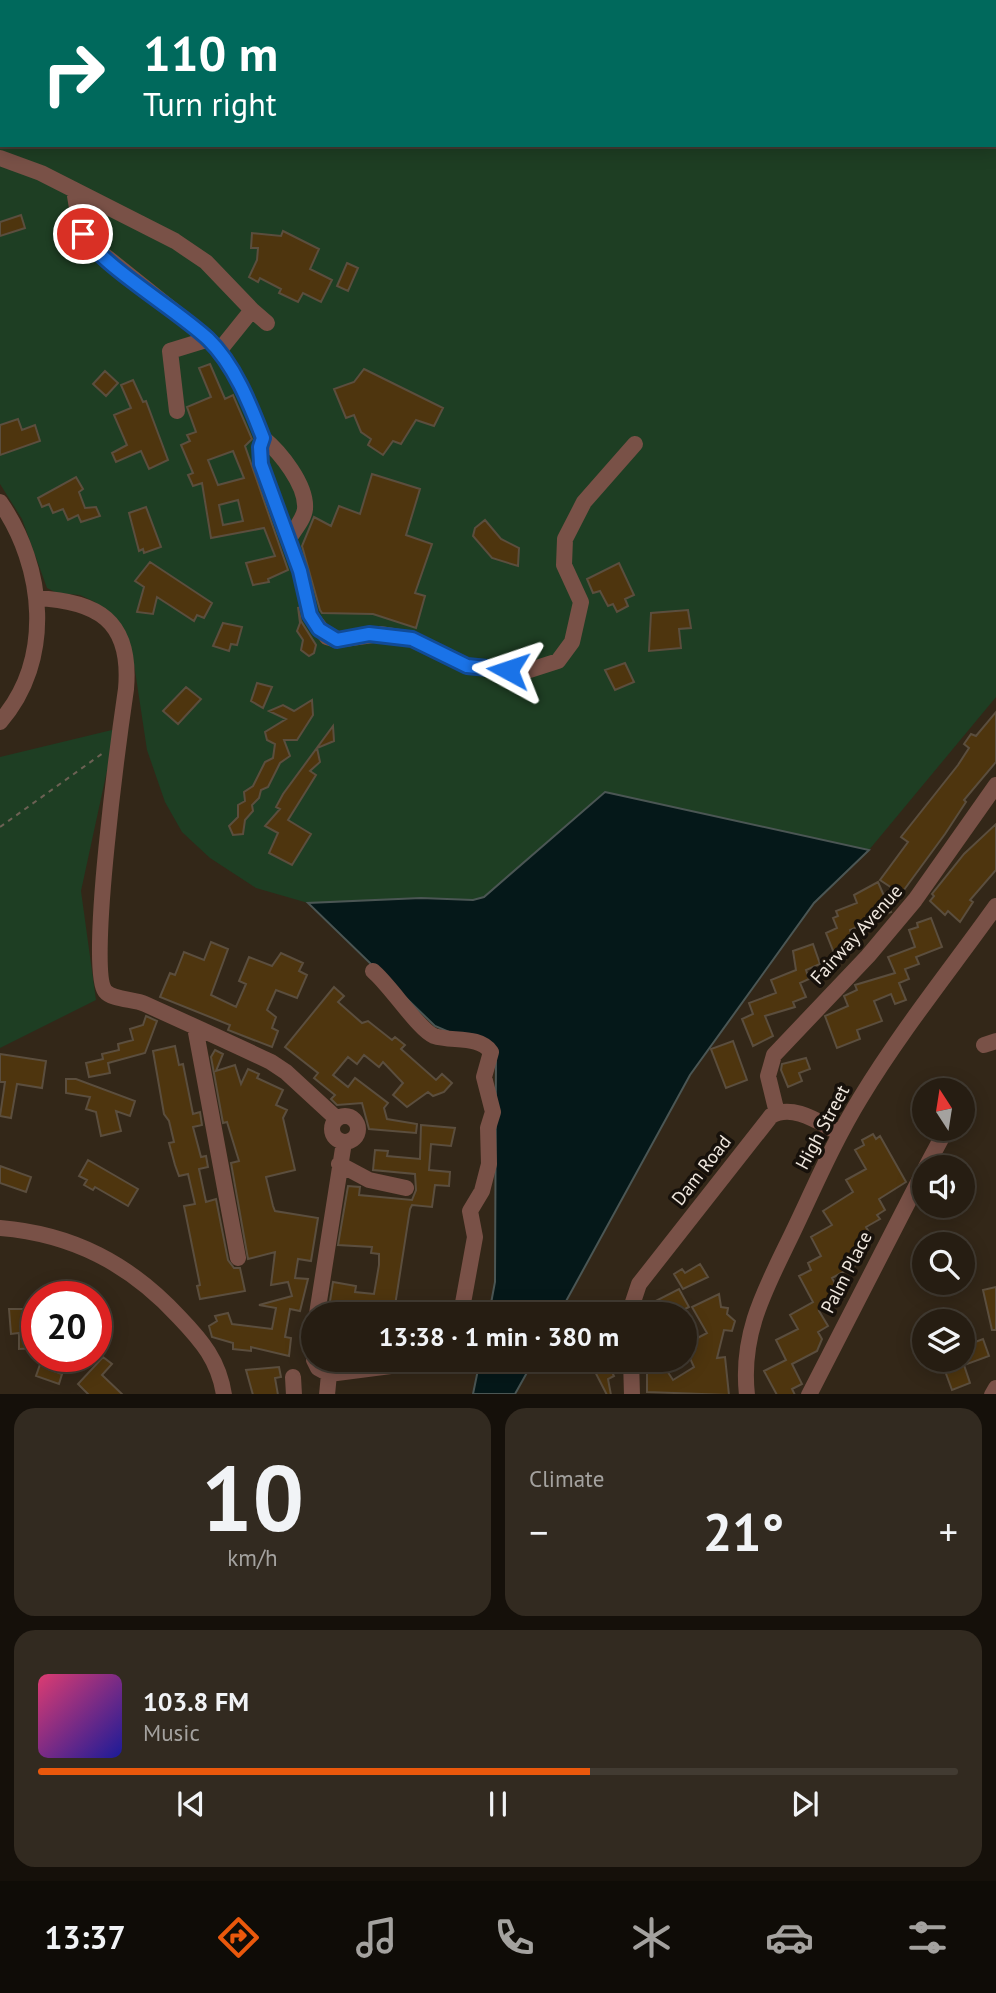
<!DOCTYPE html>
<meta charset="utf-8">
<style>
:root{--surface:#261d12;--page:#322a20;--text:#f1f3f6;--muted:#a4a29f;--line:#423b32;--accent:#ea580c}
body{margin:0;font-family:"PT Sans",sans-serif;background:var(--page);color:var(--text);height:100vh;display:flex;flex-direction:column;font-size:26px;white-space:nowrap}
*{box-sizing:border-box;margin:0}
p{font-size:23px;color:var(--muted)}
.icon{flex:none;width:38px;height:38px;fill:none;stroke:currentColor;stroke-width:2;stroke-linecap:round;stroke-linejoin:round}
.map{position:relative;height:1394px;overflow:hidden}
.side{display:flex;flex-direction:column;gap:14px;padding:14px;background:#15100a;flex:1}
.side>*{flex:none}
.banner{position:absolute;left:0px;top:0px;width:998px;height:147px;box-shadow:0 4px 18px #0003,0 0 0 2px var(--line);background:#00695c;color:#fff;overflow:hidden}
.needle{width:46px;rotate:348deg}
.controls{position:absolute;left:912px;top:1078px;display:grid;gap:14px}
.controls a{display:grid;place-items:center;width:63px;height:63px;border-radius:50%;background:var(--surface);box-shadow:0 4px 18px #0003,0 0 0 2px var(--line);font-size:35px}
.speed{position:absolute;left:21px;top:1281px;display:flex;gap:14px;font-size:35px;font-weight:700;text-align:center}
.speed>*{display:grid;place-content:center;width:91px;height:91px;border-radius:50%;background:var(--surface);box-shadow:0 4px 18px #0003,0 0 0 2px var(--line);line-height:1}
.speed .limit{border:10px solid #d22;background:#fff;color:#111}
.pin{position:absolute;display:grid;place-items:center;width:60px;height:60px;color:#fff;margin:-30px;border:4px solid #fff;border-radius:50%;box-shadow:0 2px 7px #0007}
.me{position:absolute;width:77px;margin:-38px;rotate:275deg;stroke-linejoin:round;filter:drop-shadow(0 0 5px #0008)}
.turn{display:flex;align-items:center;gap:24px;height:147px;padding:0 28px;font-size:32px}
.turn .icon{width:91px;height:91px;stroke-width:2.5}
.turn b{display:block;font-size:49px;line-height:60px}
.big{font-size:52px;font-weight:600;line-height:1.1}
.side .tile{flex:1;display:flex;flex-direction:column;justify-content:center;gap:10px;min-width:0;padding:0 24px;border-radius:21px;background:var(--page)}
.side .dial{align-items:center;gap:0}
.dial b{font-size:91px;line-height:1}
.song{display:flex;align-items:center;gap:21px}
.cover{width:84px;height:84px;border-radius:10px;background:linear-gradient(135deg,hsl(340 70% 55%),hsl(240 70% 35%))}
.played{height:7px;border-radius:4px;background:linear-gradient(90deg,var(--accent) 60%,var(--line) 60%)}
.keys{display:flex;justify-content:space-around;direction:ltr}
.heat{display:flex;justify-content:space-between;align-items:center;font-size:38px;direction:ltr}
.side .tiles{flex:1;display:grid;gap:14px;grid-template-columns:1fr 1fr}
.tile:last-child{grid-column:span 2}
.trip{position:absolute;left:301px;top:1302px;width:396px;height:70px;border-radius:35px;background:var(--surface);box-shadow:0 4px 18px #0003,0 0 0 2px var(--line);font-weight:600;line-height:70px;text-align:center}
.menu{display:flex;height:112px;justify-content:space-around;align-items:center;background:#0f0c07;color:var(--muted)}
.menu .icon{width:49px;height:49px}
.menu .current{color:var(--accent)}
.menu b{font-size:32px;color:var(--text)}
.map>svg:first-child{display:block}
</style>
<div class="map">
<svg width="996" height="1395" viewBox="0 0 996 1395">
<rect width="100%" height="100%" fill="#332718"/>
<!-- green -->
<path fill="#1e3e23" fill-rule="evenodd" d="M0,0H996V697L869,850L605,792L484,897L473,900L421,898L308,903L256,888L210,858L182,832L165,802L147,750L134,664L95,602L80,595L57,593L47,588L22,519L0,484ZM2,2H996V145H2Z
M116,729L81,891L96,1000L0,1048V757Z"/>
<!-- water -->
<path fill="#051819" stroke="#4b5654" stroke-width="2" d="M605,792L869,850L814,903L690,1075L559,1314H489L495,1282L496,1052L435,1026L308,903L421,898L473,900L484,897Z
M480,1360H534L515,1394H473Z"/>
<!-- building -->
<path fill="#4e350e" stroke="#5b4e3e" stroke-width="2" fill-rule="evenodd" d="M21,215L25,228L0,236V222Z
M283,231L319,249L310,269L332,280L321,302L303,293L298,302L279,293L281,289L260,278L258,282L249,277L257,260L258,248H251L252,233L281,236Z
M347,263L358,268L348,291L337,286Z
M210,364L225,399L233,395L252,439L245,446L288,570L268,579L269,582L253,585L246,563L275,556L264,528L211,538L202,483L193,486L188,475L193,473L181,445L190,441L187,435L196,432L187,407L211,397L199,368ZM233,451L244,478L218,485L208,460ZM238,500L243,521L223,525L219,505Z
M364,369L443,408L434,426L416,420L401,444L393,441L383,455L368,445L371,439L361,432L354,415L346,418L334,389L354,382Z
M105,371L118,383L106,396L93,384Z
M133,380L143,402L146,401L168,460L149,469L141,451L116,462L112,453L127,445L114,415L131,408L121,385Z
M18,419L22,430L35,425L40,441L0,455V425Z
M372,474L420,489L406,535L432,544L415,593L425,596L416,628L373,614L322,613L320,610L302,546L314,517L331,526L339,506L360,514Z
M76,477L83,489L79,492L85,508L96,507L100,516L81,522L78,515L68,520L63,509L53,513L49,504L42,507L38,498Z
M146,507L161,547L144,553L143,549L139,551L129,513Z
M485,520L501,539L519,548L518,566L492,558L473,536L475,528Z
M150,562L212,603L204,618L197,615L194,621L157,597L153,614L137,612L144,587L135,581Z
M619,563L634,595L625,599L628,606L617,612L613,604L608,606L600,591L593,593L587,579Z
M298,607L301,621L316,645L314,653L309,656L301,650L303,640L297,631L300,623Z
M688,610L691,628L679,629L681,648L649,651L651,613Z
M223,623L242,627L237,645L231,644L229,651L213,646Z
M625,663L634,682L615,690L605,670Z
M257,683L272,687L263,708L251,701Z
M186,687L201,699L178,724L163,711Z
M312,700L313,715L297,740H284L290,756L280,763L268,787L261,790L259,798L252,805L253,811L245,820L243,834L233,835L229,826L238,817V805L245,801L244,792L253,786L265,762L273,758L275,744L267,740L265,732L286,719L269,711L283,705L294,711Z
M996,712V762L964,800L966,802L945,834L901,894L880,880L908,842L901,837L958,765L969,748L964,744L971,734L976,736Z
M333,726L334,741L317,748L320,762L310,771L316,775L288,820L311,834L292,865L269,853L278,833L265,826L280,809L276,807L283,794Z
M996,824V870L970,900L973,902L960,922L948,911L945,915L930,901L934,896L932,894L964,854Z
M878,882L891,912L850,930L853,939L843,943L847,954L836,958L826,933L837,928L833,918L838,916L836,911L857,903L854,895Z
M931,918L942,947L916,957L919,964L905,969L909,979L899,983L906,1000L895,1004L891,994L874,1001L882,1021L857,1030L860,1039L837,1048L825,1016L848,1006L844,996L857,990L855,985L895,973L888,957L915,947L909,930L918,927L917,923Z
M211,942L228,949L211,995L236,1007L246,984L239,981L249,957L272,966L281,953L303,963L299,971L307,975L297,998L276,990L267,1010L276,1017L272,1028L278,1031L272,1047L228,1030L230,1025L160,997L170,973L175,975L184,952L204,960Z
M813,944L820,964L806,970L809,979L800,983L806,997L793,1002L795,1007L765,1016L773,1036L753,1046L742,1019L753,1014L749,1003L776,993L771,980L796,970L793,951Z
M334,987L344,996L338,1002L362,1023L368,1021L392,1040L395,1037L405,1045L401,1049L436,1080L442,1074L452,1083L444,1092L433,1096L428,1092L407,1107L393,1095L403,1083L383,1062L379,1067L364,1055L357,1064L348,1057L333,1075L348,1087L355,1078L388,1103L384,1108L387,1119L417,1124L416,1133L369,1129L362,1103L337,1105L331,1099L335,1095L314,1078L318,1073L285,1047Z
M146,1016L157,1021L145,1053L108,1063L110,1073L89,1077L86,1063L103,1059L102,1054L119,1050L118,1044L133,1040L130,1029L143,1025Z
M733,1041L747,1080L726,1088L711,1049Z
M175,1046L179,1065L183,1064L193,1114L200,1112L202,1125L193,1127L201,1157L206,1156L208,1167L199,1169L206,1202L216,1199L228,1260L234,1268H240L245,1291L200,1299L197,1286L200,1285L184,1206L195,1204L188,1174L179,1176L175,1165L169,1143L174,1142L169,1121L164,1114L153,1051Z
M215,1050L223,1054L216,1071L235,1065L241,1084L248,1069L259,1074L257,1078L283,1090L276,1105L287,1110L283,1118L295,1170L266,1177L273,1206L275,1211L318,1218L311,1261L298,1259L295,1278L308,1279L300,1311L290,1309L285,1337L291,1338L289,1356L251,1347V1351L233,1349V1343L212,1337L209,1326L217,1321L215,1316L228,1313L232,1324L272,1329L276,1308L259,1305L292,1296L288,1282L271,1285L275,1252L248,1259L231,1163L239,1161L227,1122L223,1123L211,1057Z
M0,1054L46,1061L42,1088L17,1084L11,1118L0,1116L5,1082H0Z
M806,1058L810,1069L799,1073L802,1081L788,1087L781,1070L782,1064Z
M66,1079H76L135,1101L130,1116L116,1111L121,1131L101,1136L96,1112L86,1109L90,1097L66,1093Z
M421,1125L455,1128L451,1146L431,1144L429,1170L450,1172L449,1186L435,1185L432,1207L412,1205L410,1209L394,1312L354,1306L353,1314H328L333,1282L356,1286L355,1292L374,1294L379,1265V1254L371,1253L372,1247L338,1245L348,1186L360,1187L359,1195L412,1200L416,1190L415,1174L373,1170L375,1150L388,1151L387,1156L420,1159Z
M873,1134L876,1139L880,1136L906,1182L879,1199L885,1210L877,1215L880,1219L866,1227L873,1239L851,1255L856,1265L832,1278L843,1298L819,1311L828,1326L818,1332L822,1339L817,1351L792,1364L802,1384L792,1389L795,1395H777L764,1371L786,1360L776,1340L798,1329L790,1315L813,1302L799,1276L811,1270L808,1263L821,1256L811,1237L832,1225L823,1211L853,1192L846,1180L866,1169L855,1150L864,1145L862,1140Z
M88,1160L138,1189L128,1206L95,1187L93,1190L84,1185L87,1180L79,1176Z
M0,1166L31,1177L26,1192L0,1183Z
M700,1264L708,1277L683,1289L674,1274L682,1269L685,1273Z
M996,1287V1330H992L983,1290Z
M679,1289L689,1307L675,1314H640L642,1308Z
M719,1294L721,1307L728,1308L727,1314L735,1321L732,1331L724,1330L717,1358L725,1357L729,1395L647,1392V1360H660L673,1380L694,1367L684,1345L707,1333L692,1307Z
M9,1309H33L37,1348L19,1349V1333L11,1334Z
M983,1339L989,1356L964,1365L970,1383L952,1390L941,1360H961L962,1362V1347Z
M43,1356H52L48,1369L62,1374L59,1384L36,1376Z
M103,1357L112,1364L102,1375L123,1395H89L78,1384Z
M589,1360H612L616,1367L611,1370L614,1376L608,1379L611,1395H607Z
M279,1367L281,1377L275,1378L278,1395H253L246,1370Z"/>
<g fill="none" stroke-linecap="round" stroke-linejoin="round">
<!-- path -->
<path stroke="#6c6154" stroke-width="2" stroke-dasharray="5 5" stroke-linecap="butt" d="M0,827L103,753"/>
<!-- minor -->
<path stroke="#795147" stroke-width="16" d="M0,158L41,173L175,241L206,262L252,310L219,351
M74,190L79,220L89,243L209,339C234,367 250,403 263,438L260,447L261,464L300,571L310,615L327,637L337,640L380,634L412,639L467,666L530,670L558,661L572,642L581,602L564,565L565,539L584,502L635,444
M252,310L267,323
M177,411L170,351L209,339
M263,438C280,452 307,485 305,509C304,519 294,530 289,539
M0,502C45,567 54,660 0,722
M36,598C97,601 132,620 126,689C120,730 87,969 105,991C112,1000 134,999 145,1004C187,1023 229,1042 271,1062L286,1072L337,1119
M373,971C390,985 419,1030 434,1036C452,1042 479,1035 491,1052L484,1077L493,1112L488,1128L489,1164L482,1191L470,1211L475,1237L461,1314
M195,1027L238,1258
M984,1045L996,1041
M777,1113L768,1076L774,1055L868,956L915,900L996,785
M332 1129a13 13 0 1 1 26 0a13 13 0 1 1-26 0Z
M339,1164L369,1180L406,1188
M926,1167L941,1139
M0,1228C73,1234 130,1264 179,1317C202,1341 219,1361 224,1395
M317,1314L344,1142
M629,1314L639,1284L771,1116C793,1103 820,1123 840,1133
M314,1360L318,1368L329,1374L437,1360
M631,1360L632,1395
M293,1377L294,1395
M327,1395L329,1374
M747,1395C740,1333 766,1288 792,1234C814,1188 834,1141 861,1097C901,1031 951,969 996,906
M809,1395L924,1171
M992,1395L996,1388"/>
</g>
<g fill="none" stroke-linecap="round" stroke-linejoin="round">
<defs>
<path id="route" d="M83,234C102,266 176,309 208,339C234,364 250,404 263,438L260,447L261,464L300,571L310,615L319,629L337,640L369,634L412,639L467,666L508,670"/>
</defs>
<!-- route casing -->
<use href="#route" stroke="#114b97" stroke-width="18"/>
<!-- route -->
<use href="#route" stroke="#1a73e8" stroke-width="12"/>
</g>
<g text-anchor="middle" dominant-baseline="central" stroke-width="7" stroke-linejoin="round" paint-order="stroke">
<!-- street labels -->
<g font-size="19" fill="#efe7de" stroke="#17110b">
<text transform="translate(856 934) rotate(-48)">Fairway Avenue</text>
<text transform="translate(822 1127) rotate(-62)">High Street</text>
<text transform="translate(701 1170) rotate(-52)">Dam Road</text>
<text transform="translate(846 1272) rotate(-63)">Palm Place</text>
</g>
</g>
</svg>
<div class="controls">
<a><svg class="needle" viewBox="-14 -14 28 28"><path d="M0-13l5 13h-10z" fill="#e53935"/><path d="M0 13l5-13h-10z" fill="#a4a29f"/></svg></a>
<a><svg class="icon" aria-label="sound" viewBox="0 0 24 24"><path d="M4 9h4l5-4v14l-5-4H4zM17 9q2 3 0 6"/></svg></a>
<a><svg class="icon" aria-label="search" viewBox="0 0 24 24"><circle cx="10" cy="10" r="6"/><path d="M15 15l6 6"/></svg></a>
<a><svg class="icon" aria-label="layers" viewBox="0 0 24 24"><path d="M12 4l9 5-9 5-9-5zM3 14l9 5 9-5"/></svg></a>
</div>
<div class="speed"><div class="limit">20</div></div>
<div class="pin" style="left:83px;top:234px;background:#d93025"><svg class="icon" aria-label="arrive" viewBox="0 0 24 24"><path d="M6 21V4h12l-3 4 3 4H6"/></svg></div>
<svg class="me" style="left:508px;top:670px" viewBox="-20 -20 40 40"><path d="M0-17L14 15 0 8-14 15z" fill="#1a73e8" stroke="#fff" stroke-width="4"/></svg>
<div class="trip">13:38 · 1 min · 380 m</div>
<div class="banner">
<div class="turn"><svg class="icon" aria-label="right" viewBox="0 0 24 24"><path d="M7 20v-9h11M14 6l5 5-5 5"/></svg><div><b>110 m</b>Turn right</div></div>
</div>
</div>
<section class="side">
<div class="tiles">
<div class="tile dial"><b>10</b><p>km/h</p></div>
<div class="tile"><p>Climate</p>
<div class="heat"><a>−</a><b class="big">21°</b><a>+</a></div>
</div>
<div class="tile">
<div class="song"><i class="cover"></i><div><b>103.8 FM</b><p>Music</p></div></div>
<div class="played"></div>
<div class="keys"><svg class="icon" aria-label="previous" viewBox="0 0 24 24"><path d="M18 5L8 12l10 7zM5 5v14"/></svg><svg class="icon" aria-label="pause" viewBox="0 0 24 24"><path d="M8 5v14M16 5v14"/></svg><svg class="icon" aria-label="next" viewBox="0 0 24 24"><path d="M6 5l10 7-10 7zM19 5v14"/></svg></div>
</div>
</div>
</section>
<nav class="menu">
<b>13:37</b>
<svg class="icon current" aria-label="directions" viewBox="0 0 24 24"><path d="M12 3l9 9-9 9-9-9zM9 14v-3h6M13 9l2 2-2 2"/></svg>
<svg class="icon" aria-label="music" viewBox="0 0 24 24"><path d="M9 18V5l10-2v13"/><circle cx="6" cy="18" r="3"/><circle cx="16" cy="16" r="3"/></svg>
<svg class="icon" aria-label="phone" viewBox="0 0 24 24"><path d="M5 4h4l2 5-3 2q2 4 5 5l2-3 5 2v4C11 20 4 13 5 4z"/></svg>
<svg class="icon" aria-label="climate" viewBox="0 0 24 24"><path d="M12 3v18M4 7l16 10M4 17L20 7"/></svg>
<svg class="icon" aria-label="car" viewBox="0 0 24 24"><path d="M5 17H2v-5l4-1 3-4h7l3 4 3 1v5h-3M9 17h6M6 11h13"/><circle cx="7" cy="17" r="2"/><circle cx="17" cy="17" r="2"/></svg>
<svg class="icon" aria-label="filters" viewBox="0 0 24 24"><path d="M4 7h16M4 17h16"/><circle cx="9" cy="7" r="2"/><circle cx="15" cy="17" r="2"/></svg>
</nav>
